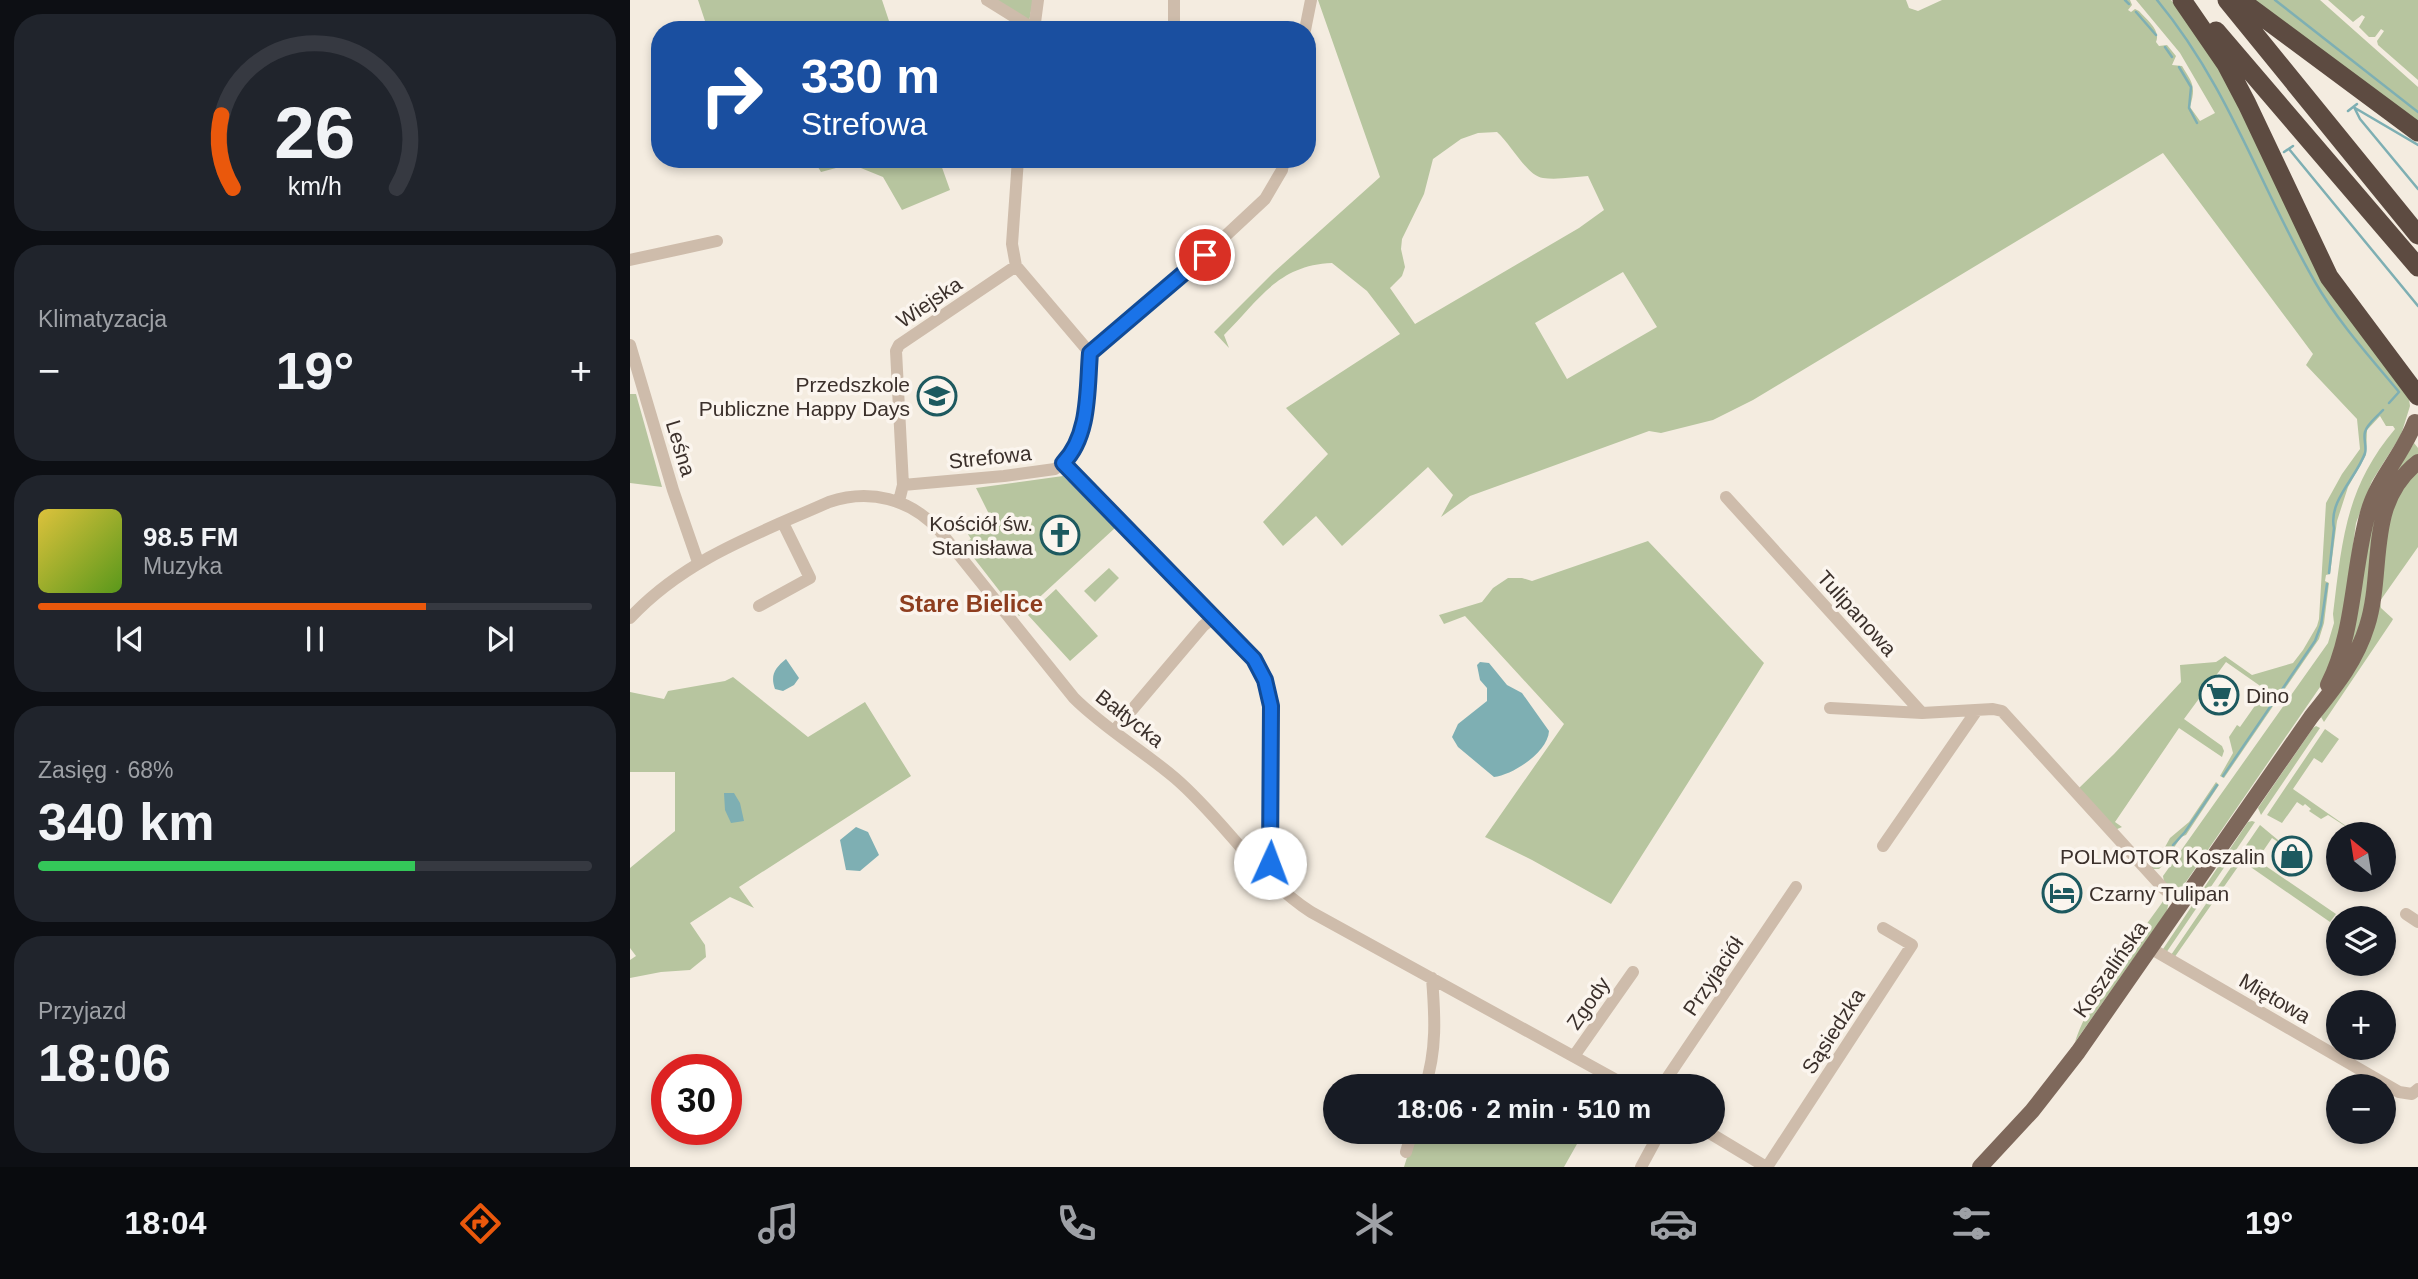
<!DOCTYPE html>
<html lang="pl">
<meta charset="utf-8">
<style>
:root{--surface:#171b24;--page:#20242c;--text:#f1f3f6;--muted:#9ea1a6;--line:#363941;--accent:#ea580c}
body{margin:0;font-family:Arial,sans-serif;background:var(--page);color:var(--text);height:100vh;display:flex;flex-direction:column;font-size:26px;white-space:nowrap}
*{box-sizing:border-box;margin:0}
p{font-size:23px;color:var(--muted)}
.icon{flex:none;width:38px;height:38px;fill:none;stroke:currentColor;stroke-width:2;stroke-linecap:round;stroke-linejoin:round}
.map{position:relative;flex:1;overflow:hidden}
.details{display:flex;flex-direction:column;gap:14px;padding:14px;background:#0d0f14;width:630px}
.details>*{flex:none}
.guide{position:absolute;left:21px;top:21px;width:665px;height:147px;border-radius:28px;box-shadow:0 4px 10px #0003;background:#1a4fa0;color:#fff;overflow:hidden}
.needle{width:46px;rotate:330deg}
.tools{position:absolute;left:1696px;top:822px;display:grid;gap:14px}
.tools a{display:grid;place-items:center;width:70px;height:70px;border-radius:50%;background:var(--surface);box-shadow:0 4px 10px #0003;font-size:35px}
.speed{position:absolute;left:21px;top:1054px;display:flex;gap:14px;font-size:35px;font-weight:700;text-align:center}
.speed>*{display:grid;place-content:center;width:91px;height:91px;border-radius:50%;background:var(--surface);box-shadow:0 4px 10px #0003;line-height:1}
.speed .limit{border:10px solid #d22;background:#fff;color:#111}
.pin{position:absolute;display:grid;place-items:center;width:60px;height:60px;color:#fff;margin:-30px;border:4px solid #fff;border-radius:50%;box-shadow:0 2px 7px #0007}
.me{position:absolute;width:77px;margin:-38px;rotate:2deg;stroke-linejoin:round;filter:drop-shadow(0 0 5px #0008)}
.turn{display:flex;align-items:center;gap:24px;height:147px;padding:0 35px;font-size:32px}
.turn .icon{width:91px;height:91px;stroke-width:2.5}
.turn b{display:block;font-size:49px;line-height:60px}
.big{font-size:52px;font-weight:600;line-height:1.1}
.details .widget{flex:1;display:flex;flex-direction:column;justify-content:center;gap:10px;min-width:0;padding:0 24px;border-radius:28px;background:var(--page)}
.details .dial{align-items:center;gap:0}
.dial svg{height:182px;overflow:visible;fill:none;stroke:var(--line);stroke-width:7;stroke-linecap:round;text-anchor:middle}
.dial text{fill:var(--text);stroke:none}
.song{display:flex;align-items:center;gap:21px}
.cover{width:84px;height:84px;border-radius:10px;background:linear-gradient(135deg,hsl(50 70% 55%),hsl(90 70% 35%))}
.played{height:7px;border-radius:4px;background:linear-gradient(90deg,var(--accent) 70%,var(--line) 70%)}
.keys{display:flex;justify-content:space-around;direction:ltr}
.heat{display:flex;justify-content:space-between;align-items:center;font-size:38px;direction:ltr}
.charge{height:10px;border-radius:5px;background:linear-gradient(90deg,#34c759 68%,var(--line) 0)}
.trip{position:absolute;left:693px;top:1074px;width:402px;height:70px;border-radius:35px;background:var(--surface);box-shadow:0 4px 10px #0003;font-weight:600;line-height:70px;text-align:center}
.dock{display:flex;height:112px;justify-content:space-around;align-items:center;background:#090b0e;color:var(--muted)}
.dock .icon{width:49px;height:49px}
.dock .on{color:var(--accent)}
.dock b{font-size:32px;color:var(--text)}
main{display:flex;flex:1;min-height:0}
.map>svg:first-child{display:block}
</style>
<main>
<section class="details">
<div class="widget dial"><svg viewBox="0 0 100 80">
<path d="M14 69A42 42 0 1 1 86 69"/>
<path d="M14 69A42 42 0 0 1 9 37" stroke="#ea580c"/>
<text x="50" y="56" font-size="32" font-weight="700">26</text>
<text x="50" y="72" font-size="11">km/h</text>
</svg></div>
<div class="widget"><p>Klimatyzacja</p>
<div class="heat"><a>−</a><b class="big">19°</b><a>+</a></div>
</div>
<div class="widget">
<div class="song"><i class="cover"></i><div><b>98.5 FM</b><p>Muzyka</p></div></div>
<div class="played"></div>
<div class="keys"><svg class="icon" aria-label="previous" viewBox="0 0 24 24"><path d="M18 5L8 12l10 7zM5 5v14"/></svg><svg class="icon" aria-label="pause" viewBox="0 0 24 24"><path d="M8 5v14M16 5v14"/></svg><svg class="icon" aria-label="next" viewBox="0 0 24 24"><path d="M6 5l10 7-10 7zM19 5v14"/></svg></div>
</div>
<div class="widget"><p>Zasięg · 68%</p><b class="big">340 km</b><div class="charge"></div></div>
<div class="widget"><p>Przyjazd</p><b class="big">18:06</b></div>
</section>
<div class="map">
<svg width="1788" height="1167" viewBox="0 0 1788 1167">
<rect width="100%" height="100%" fill="#f4ece0"/>
<!-- green -->
<path fill="#b7c59f" fill-rule="evenodd" d="M68,0H252L262,30H78Z
M365,0H403L399,22Z
M688,0H1276L1279,8L1288,11L1312,0H1500L1502,5L1498,10L1501,12L1505,9L1509,11C1517,20 1531,30 1526,42L1529,46L1537,45L1546,56L1542,65L1552,66C1563,84 1566,86 1560,107L1570,121L1585,113L1550,53L1506,0H1541L1574,41L1779,399L1780,406L1771,435L1742,481L1726,523L1713,621L1699,674L1551,889L1546,891L1534,882L1533,876L1698,643L1704,623L1703,614C1712,542 1715,488 1765,429L1763,426H1756L1750,416L1737,430L1736,455L1718,487L1707,521L1700,574L1696,575L1695,581L1699,583L1694,623L1689,639L1594,778L1590,776L1603,753L1599,737L1607,725L1610,727L1636,690L1596,662L1554,719L1592,746L1594,751L1592,757L1549,728L1485,822L1492,827L1485,830L1448,789L1484,754L1551,682L1550,665L1586,662L1595,656L1622,675L1663,663L1673,650L1687,626L1689,619L1696,503L1712,474L1730,449L1727,419L1676,365L1683,354L1533,153L1123,400L1083,420L1031,433L1019,431L840,496L811,517L823,495L798,467L712,546L686,516L653,546L633,522L698,454L656,408L770,334L737,291L702,263C648,265 629,300 594,335L599,348L584,332L643,273L750,177ZM867,132C881,144 897,176 913,178C927,180 944,177 958,176L974,210L949,228L785,324L760,288L772,276L775,267L771,249L772,239L794,194L803,159L831,139L848,133ZM993,272L1027,327L937,379L905,323Z
M1624,0H1690L1788,87V124Z
M1698,0H1788V80L1748,45L1747,41L1754,31L1751,29L1745,37H1739L1729,27L1735,17L1732,15L1723,22Z
M183,159H309L320,190L272,210L253,177L221,164L191,172Z
M0,394H6L32,487L0,483Z
M1784,443L1788,448V455L1772,468L1733,629L1716,653L1726,593L1748,501Z
M1788,469V547L1750,601L1751,608L1763,619L1762,621L1694,722L1691,717L1717,679L1755,534L1769,492Z
M433,476L485,528L389,616L333,544L341,539L336,531L361,518L346,488Z
M1018,541L1134,663L981,904L902,860L855,837L934,724L835,616L814,624L809,615L852,602L863,588L878,578H892L902,581Z
M479,568L489,578L465,602L454,591Z
M426,589L468,636L440,661L398,615Z
M103,677L178,737L235,702L281,776L109,887L124,908L100,897L60,923L75,945L76,957L60,970L31,972L0,978V960L6,956L0,948V868L45,831V772H0V692L34,699L38,691L95,681Z
M1686,726L1690,728L1631,815L1628,808L1683,728Z
M1695,729L1709,739L1692,763L1684,758L1663,789L1729,835L1698,815L1691,819L1679,811L1681,809L1675,804L1673,806L1667,802L1652,823L1637,815Z
M1586,782L1589,785L1556,835L1551,837L1532,866L1529,869H1522L1519,866L1525,865L1540,838L1559,822Z
M1622,821L1625,822L1536,953L1533,949L1618,822Z
M1630,825L1648,840V842L1642,838L1627,860L1706,914L1700,922L1612,861L1544,958L1541,955Z
M1536,897L1539,900L1537,911L1445,1042C1459,996 1508,938 1536,897Z
M785,1132H927L947,1144L934,1167H774Z"/>
<!-- water -->
<path fill="#7eafb3" d="M156,659L169,678L164,685L153,691L145,689C140,675 145,668 156,659Z
M850,662L859,663L877,685L892,693L919,731C918,752 883,775 864,777L828,747L822,737L828,724L857,701V688L850,680L847,665Z
M94,793H104L110,803L114,821L101,823L95,810Z
M226,827L238,832L249,855L230,871L216,870L210,840Z"/>
<g fill="none" stroke-linecap="round" stroke-linejoin="round">
<!-- stream -->
<path stroke="#7eafb3" stroke-width="2.5" d="M1495,0L1499,4
M1527,0C1599,87 1630,187 1685,282C1708,322 1740,357 1769,392L1759,403
M1645,0L1788,112
M1506,12L1526,35
M1535,47L1542,57
M1549,67L1561,87L1559,108L1567,123
M1724,107L1730,119L1788,189
M1725,108L1788,145
M1718,111L1727,104
M1659,149L1788,306
M1654,152L1663,146
M1699,573L1704,528C1698,501 1727,477 1735,453C1737,447 1733,438 1735,432C1737,424 1748,416 1753,410
M1593,776L1685,641L1691,625L1697,584
M1543,845L1555,832L1587,785"/>
<!-- minor -->
<path stroke="#cebcab" stroke-width="12" d="M357,0L404,29
M404,30L408,0
M544,30V0
M675,30L681,0
M388,159L382,244L386,266L460,353
M0,260L87,241
M0,345L43,490L68,562
M460,353L575,255L635,199L652,170L654,159
M433,463L624,659L635,680L641,706L642,854L640,863L634,874
M273,485L374,476L425,469L433,463L441,456L446,445L455,412L460,353
M1096,497L1292,713L1363,709L1372,711L1533,888L1552,904
M269,501L273,485L266,351L269,345L386,266
M129,606L180,578L153,523
M0,618C55,559 127,534 199,502C240,488 280,499 309,530L444,698C474,728 512,750 545,778C594,820 627,877 681,912L999,1087
M1200,708L1292,713
M484,731L573,626L584,617
M1253,846L1347,710
M1776,914L1788,922
M1520,948L1769,1092L1782,1094L1788,1089
M944,1056L1003,972
M795,1087C807,1050 805,1016 802,978
M1031,1087L1166,887
M1078,1132L1136,1167
M776,1152L782,1132
M1011,1167L1030,1132
M1137,1167L1282,945L1253,928"/>
<!-- major -->
<path stroke="#7e685b" stroke-width="16" d="M1698,685C1725,632 1722,570 1738,513C1747,479 1773,455 1785,422
M1350,1167L1402,1111L1448,1052L1681,717C1704,688 1726,662 1737,626C1755,570 1735,503 1788,462"/>
<!-- highway -->
<path stroke="#5d4b41" stroke-width="19" d="M1552,0L1596,64L1617,104L1699,277L1788,396
M1597,0L1788,235
M1610,0L1788,132
M1586,31L1788,267"/>
</g>
<g fill="none" stroke-linecap="round" stroke-linejoin="round">
<defs>
<path id="route" d="M575,255L460,353C457,389 460,436 433,463L624,659L635,680L641,706L640,863"/>
</defs>
<!-- route casing -->
<use href="#route" stroke="#114b97" stroke-width="18"/>
<!-- route -->
<use href="#route" stroke="#1a73e8" stroke-width="12"/>
</g>
<!-- icons -->
<defs>
<symbol id="school-ring" viewBox="-11 -11 22 22"><circle r="9.5" fill="#fbf5ee" stroke="#1d595f" stroke-width="1.5"/><path d="M0-5L7-2L0 1L-7-2ZM-4 1L0 2.5L4 1V4Q0 6-4 4Z" fill="#1d595f"/></symbol>
<symbol id="church-ring" viewBox="-11 -11 22 22"><circle r="9.5" fill="#fbf5ee" stroke="#1d595f" stroke-width="1.5"/><path d="M-1.2-6h2.4v3.5h3.3v2.4h-3.3V6h-2.4V-.1h-3.3v-2.4h3.3Z" fill="#1d595f"/></symbol>
<symbol id="supermarket-ring" viewBox="-11 -11 22 22"><circle r="9.5" fill="#fbf5ee" stroke="#1d595f" stroke-width="1.5"/><path d="M-6-5.5h2.5l.6 2H6L4.5 2H-2.5L-4.4-4H-6ZM-1.5 3.2a1.3 1.3 0 1 0 .1 0ZM3 3.2a1.3 1.3 0 1 0 .1 0Z" fill="#1d595f"/></symbol>
<symbol id="shop-ring" viewBox="-11 -11 22 22"><circle r="9.5" fill="#fbf5ee" stroke="#1d595f" stroke-width="1.5"/><path d="M-5-2.5h2.3a2.7 3.5 0 0 1 5.4 0H5L5.5 6h-11ZM-1.5-2.5h3a1.5 2.3 0 0 0-3 0Z" fill="#1d595f"/></symbol>
<symbol id="hotel-ring" viewBox="-11 -11 22 22"><circle r="9.5" fill="#fbf5ee" stroke="#1d595f" stroke-width="1.5"/><path d="M-6-4.5h1.5V1H6V5H4.5V3h-9V5H-6ZM-4 0a1.8 1.8 0 1 1 3.6 0ZM.5 0V-2.5h3Q6-2.5 6 0Z" fill="#1d595f"/></symbol>
</defs>
<g fill-rule="evenodd">
<use href="#school-ring" x="285" y="374" width="44" height="44"/>
<use href="#church-ring" x="408" y="513" width="44" height="44"/>
<use href="#supermarket-ring" x="1567" y="673" width="44" height="44"/>
<use href="#shop-ring" x="1640" y="834" width="44" height="44"/>
<use href="#hotel-ring" x="1410" y="871" width="44" height="44"/>
</g>
<g text-anchor="middle" dominant-baseline="central" stroke-width="7" stroke-linejoin="round" paint-order="stroke">
<!-- street labels -->
<g font-size="21" fill="#3b302b" stroke="#fbf5ee">
<text transform="translate(299 302) rotate(-34)">Wiejska</text>
<text transform="translate(51 448) rotate(73)">Leśna</text>
<text transform="translate(360 457) rotate(-6)">Strefowa</text>
<text transform="translate(1227 613) rotate(48)">Tulipanowa</text>
<text transform="translate(500 718) rotate(38)">Bałtycka</text>
<text transform="translate(1480 969) rotate(-55)">Koszalińska</text>
<text transform="translate(1083 976) rotate(-56)">Przyjaciół</text>
<text transform="translate(1645 998) rotate(30)">Miętowa</text>
<text transform="translate(958 1003) rotate(-55)">Zgody</text>
<text transform="translate(1203 1031) rotate(-57)">Sąsiedzka</text>
</g>
<!-- poi labels -->
<g font-size="21" fill="#3b302b" stroke="#fbf5ee" text-anchor="end">
<text x="280" y="384">Przedszkole<tspan x="280" dy="24">Publiczne Happy Days</tspan></text>
<text x="403" y="523">Kościół św.<tspan x="403" dy="24">Stanisława</tspan></text>
<text x="1616" y="695" text-anchor="start">Dino</text>
<text x="1635" y="856">POLMOTOR Koszalin</text>
<text x="1459" y="893" text-anchor="start">Czarny Tulipan</text>
</g>
<!-- quarter labels -->
<g font-size="24" font-weight="bold" fill="#8e3e1f" stroke="#fbf5ee">
<text x="341" y="603">Stare Bielice</text>
</g>
</g>
</svg>
<div class="tools">
<a><svg class="needle" viewBox="-14 -14 28 28"><path d="M0-13l5 13h-10z" fill="#e53935"/><path d="M0 13l5-13h-10z" fill="#9ea1a6"/></svg></a>
<a><svg class="icon" aria-label="layers" viewBox="0 0 24 24"><path d="M12 4l9 5-9 5-9-5zM3 14l9 5 9-5"/></svg></a>
<a>+</a>
<a>−</a>
</div>
<div class="speed"><div class="limit">30</div></div>
<div class="pin" style="left:575px;top:255px;background:#d93025"><svg class="icon" aria-label="arrive" viewBox="0 0 24 24"><path d="M6 21V4h12l-3 4 3 4H6"/></svg></div>
<svg class="me" style="left:640px;top:863px" viewBox="-20 -20 40 40"><circle r="19" fill="#fff"/><path d="M0-13L10 11 0 6-10 11z" fill="#1a73e8"/></svg>
<div class="trip">18:06 · 2 min · 510 m</div>
<div class="guide">
<div class="turn"><svg class="icon" aria-label="right" viewBox="0 0 24 24"><path d="M7 20v-9h11M14 6l5 5-5 5"/></svg><div><b>330 m</b>Strefowa</div></div>
</div>
</div>
</main>
<nav class="dock">
<b>18:04</b>
<svg class="icon on" aria-label="directions" viewBox="0 0 24 24"><path d="M12 3l9 9-9 9-9-9zM9 14v-3h6M13 9l2 2-2 2"/></svg>
<svg class="icon" aria-label="music" viewBox="0 0 24 24"><path d="M9 18V5l10-2v13"/><circle cx="6" cy="18" r="3"/><circle cx="16" cy="16" r="3"/></svg>
<svg class="icon" aria-label="phone" viewBox="0 0 24 24"><path d="M5 4h4l2 5-3 2q2 4 5 5l2-3 5 2v4C11 20 4 13 5 4z"/></svg>
<svg class="icon" aria-label="climate" viewBox="0 0 24 24"><path d="M12 3v18M4 7l16 10M4 17L20 7"/></svg>
<svg class="icon" aria-label="car" viewBox="0 0 24 24"><path d="M5 17H2v-5l4-1 3-4h7l3 4 3 1v5h-3M9 17h6M6 11h13"/><circle cx="7" cy="17" r="2"/><circle cx="17" cy="17" r="2"/></svg>
<svg class="icon" aria-label="filters" viewBox="0 0 24 24"><path d="M4 7h16M4 17h16"/><circle cx="9" cy="7" r="2"/><circle cx="15" cy="17" r="2"/></svg>
<b>19°</b>
</nav>
